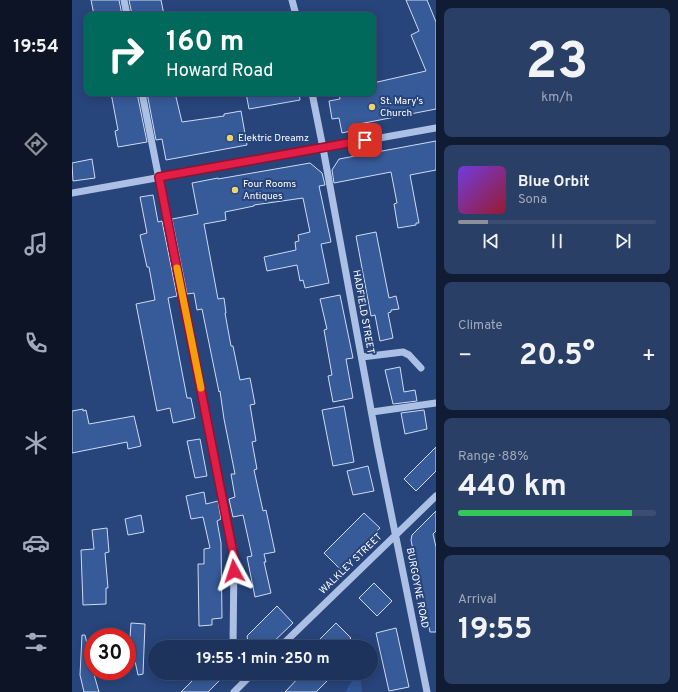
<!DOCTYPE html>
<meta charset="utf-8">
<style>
:root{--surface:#1d335c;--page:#2a3f65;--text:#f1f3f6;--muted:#a0aabb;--line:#3b4e72;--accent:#8c9099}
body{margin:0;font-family:Overpass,sans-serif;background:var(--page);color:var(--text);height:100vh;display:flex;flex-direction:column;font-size:15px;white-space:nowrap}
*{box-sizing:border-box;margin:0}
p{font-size:13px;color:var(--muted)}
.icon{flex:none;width:22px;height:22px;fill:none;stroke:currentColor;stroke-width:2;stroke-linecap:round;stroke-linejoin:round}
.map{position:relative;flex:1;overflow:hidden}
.panel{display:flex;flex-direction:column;gap:8px;padding:8px;background:#101c33;width:242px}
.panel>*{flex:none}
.banner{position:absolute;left:12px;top:12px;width:292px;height:84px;border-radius:8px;box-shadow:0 2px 10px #0003,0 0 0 1px var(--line);background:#00695c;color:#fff;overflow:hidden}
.speed{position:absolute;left:12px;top:628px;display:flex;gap:8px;font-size:20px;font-weight:700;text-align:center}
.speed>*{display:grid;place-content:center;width:52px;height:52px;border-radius:50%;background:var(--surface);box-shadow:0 2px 10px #0003,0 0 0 1px var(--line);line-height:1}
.speed .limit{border:6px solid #d22;background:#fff;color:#111}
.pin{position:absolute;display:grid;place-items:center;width:34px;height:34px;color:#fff;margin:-17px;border-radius:8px;box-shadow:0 2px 6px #0006}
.me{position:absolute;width:44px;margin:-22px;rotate:355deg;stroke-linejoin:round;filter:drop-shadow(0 0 3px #0008)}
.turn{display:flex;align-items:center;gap:14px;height:84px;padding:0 16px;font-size:18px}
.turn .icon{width:52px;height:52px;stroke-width:2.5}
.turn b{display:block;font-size:28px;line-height:34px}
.big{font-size:30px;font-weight:700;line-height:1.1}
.panel .card{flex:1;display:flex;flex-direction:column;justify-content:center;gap:6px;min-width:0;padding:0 14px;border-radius:8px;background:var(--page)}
.panel .dial{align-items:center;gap:0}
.dial b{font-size:52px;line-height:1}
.song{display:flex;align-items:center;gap:12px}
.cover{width:48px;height:48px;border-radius:6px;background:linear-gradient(135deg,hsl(260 70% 55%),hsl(350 70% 35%))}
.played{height:4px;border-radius:2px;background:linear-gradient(90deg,var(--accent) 15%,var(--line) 15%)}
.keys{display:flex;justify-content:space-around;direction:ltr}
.heat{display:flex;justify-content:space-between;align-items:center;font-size:22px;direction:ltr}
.charge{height:6px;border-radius:3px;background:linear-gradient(90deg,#34c759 88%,var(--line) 0)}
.trip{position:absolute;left:76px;top:640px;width:230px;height:40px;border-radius:20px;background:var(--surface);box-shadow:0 2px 10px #0003,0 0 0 1px var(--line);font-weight:700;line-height:40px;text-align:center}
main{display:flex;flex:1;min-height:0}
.dock{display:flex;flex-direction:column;width:72px;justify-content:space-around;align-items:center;background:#0c1425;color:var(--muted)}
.dock .icon{width:28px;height:28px}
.dock .current{color:var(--accent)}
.dock b{font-size:18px;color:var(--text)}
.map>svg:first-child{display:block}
</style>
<main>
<nav class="dock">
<b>19:54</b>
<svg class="icon current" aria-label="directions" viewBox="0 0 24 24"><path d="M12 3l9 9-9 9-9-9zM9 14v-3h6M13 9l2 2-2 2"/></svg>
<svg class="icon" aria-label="music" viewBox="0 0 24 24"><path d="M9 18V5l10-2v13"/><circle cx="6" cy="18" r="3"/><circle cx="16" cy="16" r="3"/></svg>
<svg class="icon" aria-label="phone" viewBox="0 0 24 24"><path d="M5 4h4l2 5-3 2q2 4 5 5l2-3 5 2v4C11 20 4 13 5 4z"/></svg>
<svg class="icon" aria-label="climate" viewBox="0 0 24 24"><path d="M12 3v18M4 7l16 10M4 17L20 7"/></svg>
<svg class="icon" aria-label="car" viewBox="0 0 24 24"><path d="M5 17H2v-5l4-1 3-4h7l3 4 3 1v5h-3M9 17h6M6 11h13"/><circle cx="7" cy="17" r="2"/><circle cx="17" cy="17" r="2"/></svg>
<svg class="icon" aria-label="filters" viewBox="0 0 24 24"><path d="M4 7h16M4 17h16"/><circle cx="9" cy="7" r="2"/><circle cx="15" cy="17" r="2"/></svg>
</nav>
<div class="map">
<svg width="364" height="692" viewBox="0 0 364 692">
<rect width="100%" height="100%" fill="#27447b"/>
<!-- green -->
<path fill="#315493" d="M283,673H288L290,692H273L280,681Z"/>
<!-- building -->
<path fill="#375a98" stroke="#cedbf3" d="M19,0H47L50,15H22Z
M57,0H89L92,15H60Z
M334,0H355L364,22V109L282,125L283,130L270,133L267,118L260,119L257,101L268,99L267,93H301V83L354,71L339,35L347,31Z
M39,93H65L75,142L46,147L43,131L46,130Z
M75,93H103L110,122L152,116V114L169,111L175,145L94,160L90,139L84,140Z
M174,93H227L228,100L177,109Z
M364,141V170L338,175L347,223H344V225L326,228L322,204L325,203L319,172L262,183L260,170L267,159Z
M20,159L23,178L1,181L0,163Z
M238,163L250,173L253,185L247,186L259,242L249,244L257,283L233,288L231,280L228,281L225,265L195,271L192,257L224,250L223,242L227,241L226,235L238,232L231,198L182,205V206L153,212L154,220L132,224L146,299L152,298L154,313H153L159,346H161L168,380L178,378L183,404L178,405L184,441L180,442L185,469L182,470L191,511L194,510L203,552L192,554L194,562H192L199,593L183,597L175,557L180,556L171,515L161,517L157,499L163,497L159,474H163L152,419L148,391L147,392L130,309L125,310L122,293L115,294L100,219L126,214L120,183L146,178V179Z
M81,195L86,222L90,221L105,296L96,298L115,398H119L123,418L101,423L98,408L85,411L64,304L83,300L77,267H75L68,235L75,233L68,197Z
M304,232L317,298L324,296L327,309L319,310V312L316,313L321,338L308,341L303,315L299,316L284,236Z
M268,295L281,358L274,359L281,398L261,402L256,376L260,375L252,330L255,329L248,299Z
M328,367L332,392L343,390L345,401L321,404L313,370Z
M272,406L282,462L261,466L250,410Z
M11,409V411L14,410L17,424L62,416L69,446L56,449L55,442L0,453V411Z
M352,410L355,429L333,434L329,413Z
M128,439L135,476L123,478L115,441Z
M364,447V471L344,491L332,479Z
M296,466L302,491L281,495L275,471Z
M132,492L134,504L146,501L149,519L145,521L149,543L150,618L140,619V625L127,626L126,564H132V549L138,548L131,517L119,519L114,496Z
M364,511V531L361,534L364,547V632H358L339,540L340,535Z
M292,513L308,528L268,569L252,553Z
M69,515L72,532L56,535L53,519Z
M35,528L37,552L33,553L36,588H34V604L11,605L9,550L22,549L20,530Z
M302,583L320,601L305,616L287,598Z
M205,606L221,623L196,647H177L175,636Z
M59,623L73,624L71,674L66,675L58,638Z
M264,623L279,638L270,647H240Z
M324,628L337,687L317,691L304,633Z
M10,635H13L18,656H21V671L27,692H12L8,675Z
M128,673H155L136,692H109Z
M231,673H263L244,692H213Z"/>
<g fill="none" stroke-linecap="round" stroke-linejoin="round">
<!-- minor -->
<path stroke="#abc0e4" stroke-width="7" d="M52,0L55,15
M220,0L224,15
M70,93L162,558L161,647
M240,93L251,148L306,448L355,692
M0,193L364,128
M290,357L331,352L337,355L349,368
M300,412L364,403
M208,647L364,496
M162,692L181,673"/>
</g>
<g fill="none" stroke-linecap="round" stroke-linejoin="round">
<defs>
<path id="route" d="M162,571V558L87,177L293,140"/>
</defs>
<!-- route casing -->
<use href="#route" stroke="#92132f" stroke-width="10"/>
<!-- route -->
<use href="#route" stroke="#e11d48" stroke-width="7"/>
<!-- slow -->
<path stroke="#f59e0b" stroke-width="7" d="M105,268L129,388"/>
</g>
<!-- markers -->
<g fill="#ecd471" stroke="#27447b" stroke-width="1.5">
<circle cx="300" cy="107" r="4"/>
<circle cx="158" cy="138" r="4"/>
<circle cx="163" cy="190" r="4"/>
</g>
<g text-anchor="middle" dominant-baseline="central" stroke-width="4" stroke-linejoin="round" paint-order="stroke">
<!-- poi labels -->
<g font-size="10" fill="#fff" stroke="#27447b" text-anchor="start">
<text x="308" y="101">St. Mary's<tspan x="308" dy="12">Church</tspan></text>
<text x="166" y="138">Elektric Dreamz</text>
<text x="171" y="184">Four Rooms<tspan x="171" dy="12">Antiques</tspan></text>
</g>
<!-- street labels -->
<g font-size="10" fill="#fff" stroke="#27447b">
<text transform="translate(291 312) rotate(80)">HADFIELD STREET</text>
<text transform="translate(279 564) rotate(-44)">WALKLEY STREET</text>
<text transform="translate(345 588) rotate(79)">BURGOYNE ROAD</text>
</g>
</g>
</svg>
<div class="speed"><div class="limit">30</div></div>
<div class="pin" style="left:293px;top:140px;background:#d93025"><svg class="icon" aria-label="arrive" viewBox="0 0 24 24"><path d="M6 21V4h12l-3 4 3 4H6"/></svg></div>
<svg class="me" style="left:162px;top:571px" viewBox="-20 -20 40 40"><path d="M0-17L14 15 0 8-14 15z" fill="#e11d48" stroke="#fff" stroke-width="4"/></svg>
<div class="trip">19:55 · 1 min · 250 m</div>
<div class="banner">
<div class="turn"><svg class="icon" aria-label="right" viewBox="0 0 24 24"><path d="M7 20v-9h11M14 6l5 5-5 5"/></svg><div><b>160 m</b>Howard Road</div></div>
</div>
</div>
<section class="panel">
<div class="card dial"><b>23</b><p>km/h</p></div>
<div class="card">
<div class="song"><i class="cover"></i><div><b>Blue Orbit</b><p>Sona</p></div></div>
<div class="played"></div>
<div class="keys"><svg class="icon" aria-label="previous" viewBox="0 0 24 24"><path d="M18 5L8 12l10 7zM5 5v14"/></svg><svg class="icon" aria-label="pause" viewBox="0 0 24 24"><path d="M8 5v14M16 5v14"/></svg><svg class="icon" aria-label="next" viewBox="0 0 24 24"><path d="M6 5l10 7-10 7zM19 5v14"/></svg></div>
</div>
<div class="card"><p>Climate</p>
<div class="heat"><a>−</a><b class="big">20.5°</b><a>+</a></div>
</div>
<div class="card"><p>Range · 88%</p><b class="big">440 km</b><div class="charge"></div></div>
<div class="card"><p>Arrival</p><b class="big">19:55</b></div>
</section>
</main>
